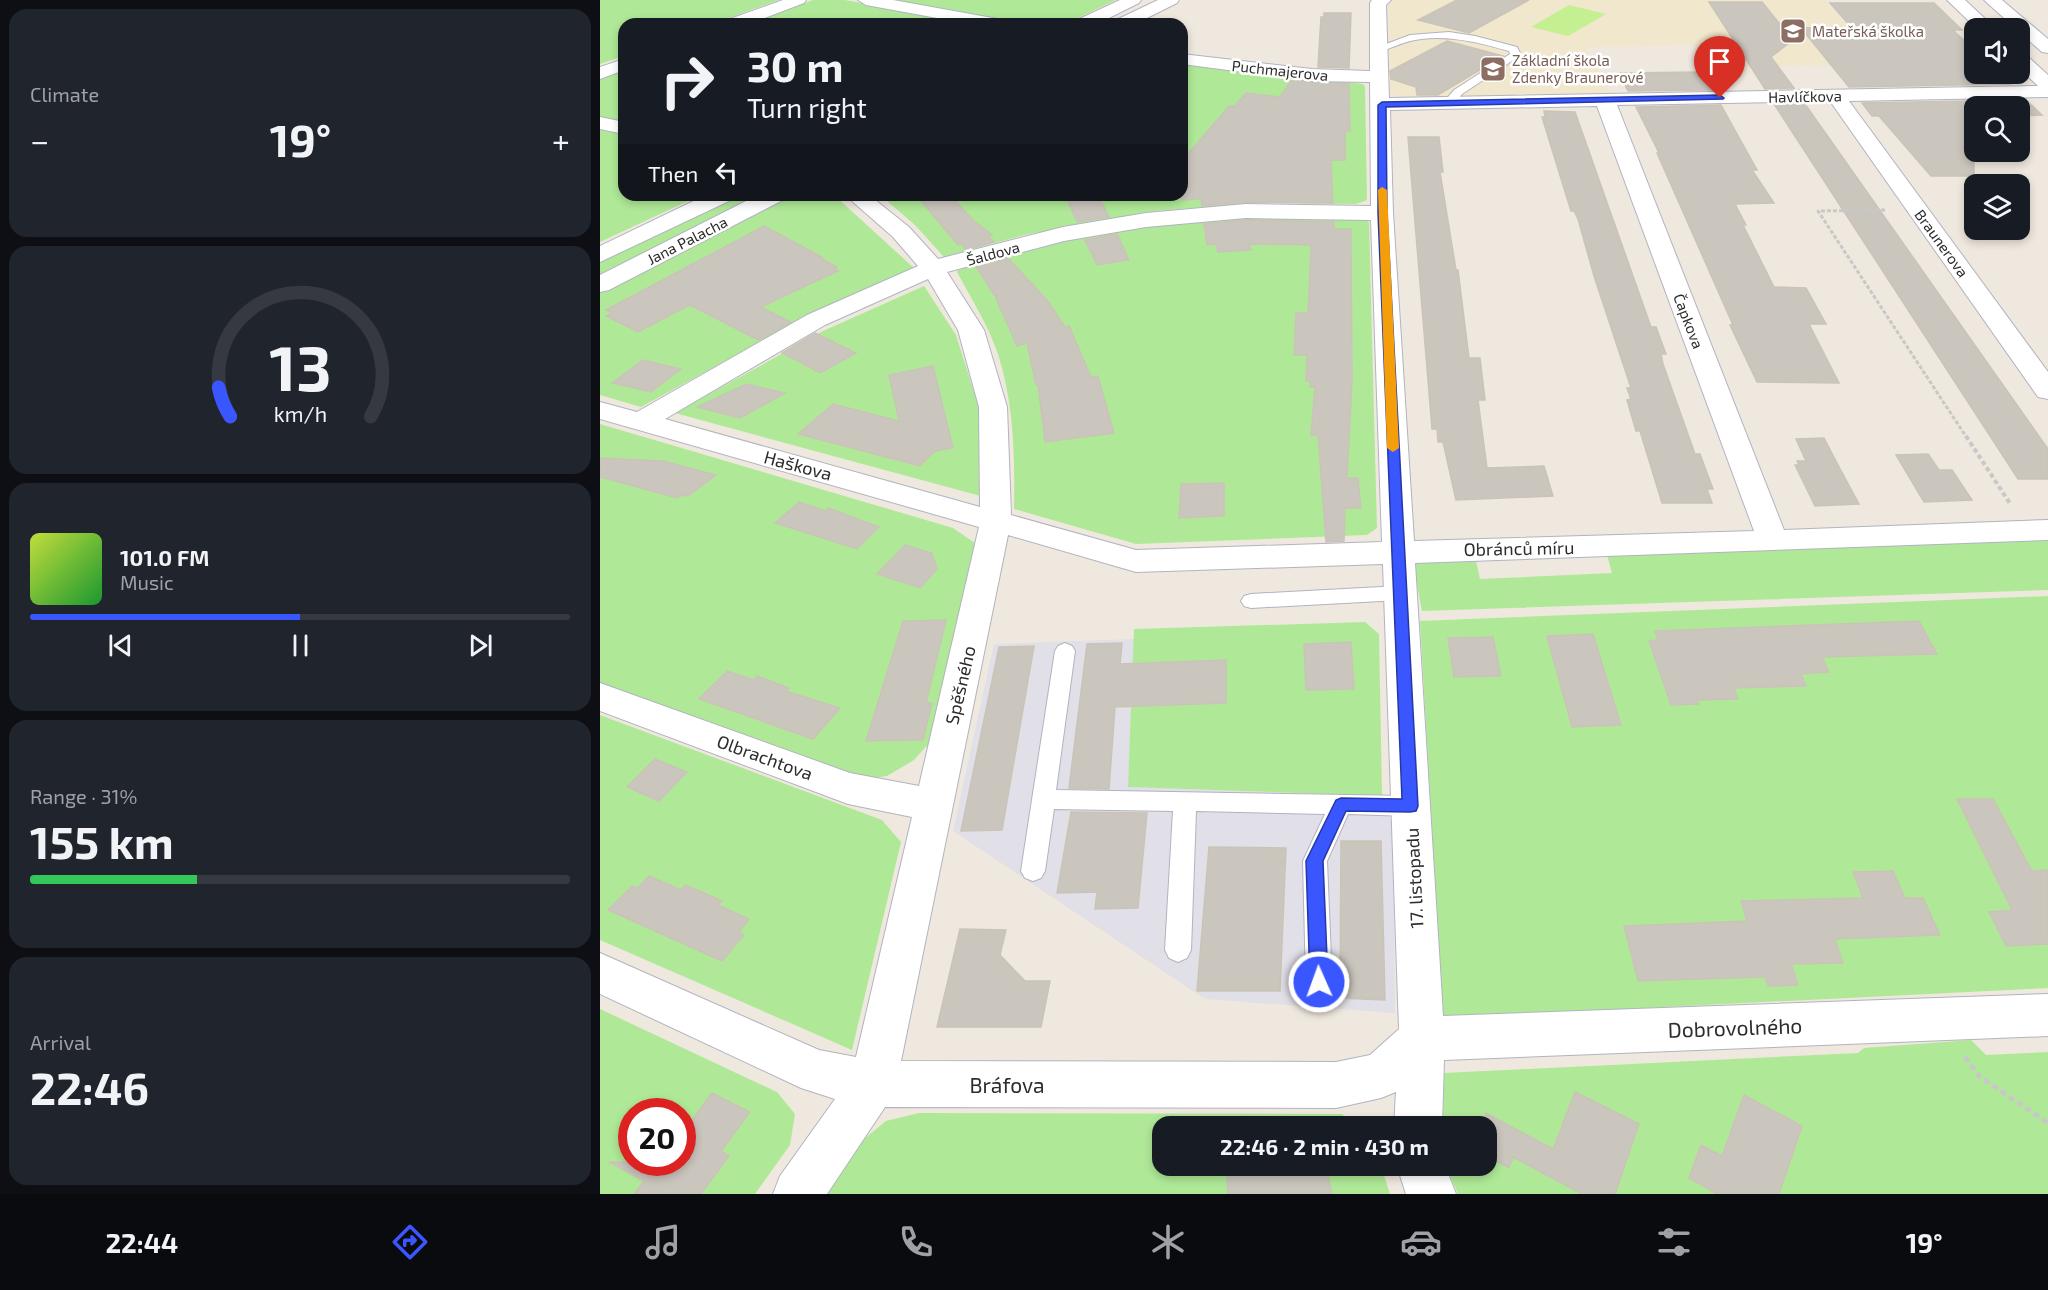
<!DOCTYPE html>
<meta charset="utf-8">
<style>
:root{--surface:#171b24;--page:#20242c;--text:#f1f3f6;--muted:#9ea1a6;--line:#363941;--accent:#3a56ff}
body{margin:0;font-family:"Exo 2",sans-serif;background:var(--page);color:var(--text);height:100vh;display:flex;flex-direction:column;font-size:22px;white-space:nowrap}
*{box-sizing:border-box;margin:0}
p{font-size:20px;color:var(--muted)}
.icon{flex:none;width:33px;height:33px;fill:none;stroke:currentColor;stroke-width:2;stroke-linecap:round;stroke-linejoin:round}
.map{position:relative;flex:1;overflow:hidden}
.drawer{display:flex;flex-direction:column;gap:9px;padding:9px;background:#0d0f14;width:600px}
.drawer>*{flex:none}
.guide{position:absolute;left:18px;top:18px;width:570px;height:183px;border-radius:18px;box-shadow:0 3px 9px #0003;background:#171b24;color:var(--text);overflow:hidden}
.fabs{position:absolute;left:1364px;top:18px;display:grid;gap:12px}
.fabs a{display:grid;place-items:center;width:66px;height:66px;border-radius:12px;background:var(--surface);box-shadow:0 3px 9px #0003;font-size:30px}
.speed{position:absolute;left:18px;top:1098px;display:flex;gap:12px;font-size:30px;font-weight:700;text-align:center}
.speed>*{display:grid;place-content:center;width:78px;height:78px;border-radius:50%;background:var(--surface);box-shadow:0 3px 9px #0003;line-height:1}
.speed .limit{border:9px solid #d22;background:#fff;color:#111}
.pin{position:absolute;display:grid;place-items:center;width:51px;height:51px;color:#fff;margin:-62px -26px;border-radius:50% 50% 50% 0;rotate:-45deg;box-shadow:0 0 6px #0007}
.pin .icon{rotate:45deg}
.me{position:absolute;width:66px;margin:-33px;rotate:358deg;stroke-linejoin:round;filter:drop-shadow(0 0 4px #0008)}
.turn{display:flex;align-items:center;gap:21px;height:126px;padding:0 30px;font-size:27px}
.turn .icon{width:78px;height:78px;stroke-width:2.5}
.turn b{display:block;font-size:42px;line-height:51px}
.then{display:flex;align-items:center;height:57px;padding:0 30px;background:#0003;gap:12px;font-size:22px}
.big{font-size:45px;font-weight:700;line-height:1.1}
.drawer .card{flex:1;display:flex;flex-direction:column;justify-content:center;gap:9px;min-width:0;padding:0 21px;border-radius:18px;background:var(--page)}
.drawer .dial{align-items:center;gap:0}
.dial svg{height:156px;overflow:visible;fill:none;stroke:var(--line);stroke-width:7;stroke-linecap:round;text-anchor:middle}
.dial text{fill:var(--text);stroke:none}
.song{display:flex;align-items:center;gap:18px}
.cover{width:72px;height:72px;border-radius:9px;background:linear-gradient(135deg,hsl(70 70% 55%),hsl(130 70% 35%))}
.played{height:6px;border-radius:3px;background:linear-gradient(90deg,var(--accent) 50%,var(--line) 50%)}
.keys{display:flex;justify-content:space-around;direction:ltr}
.heat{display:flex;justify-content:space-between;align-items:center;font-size:33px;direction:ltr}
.charge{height:9px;border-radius:4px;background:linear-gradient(90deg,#34c759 31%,var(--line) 0)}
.trip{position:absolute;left:552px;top:1116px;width:345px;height:60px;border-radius:18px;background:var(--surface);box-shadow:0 3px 9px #0003;font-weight:700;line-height:60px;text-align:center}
.tabs{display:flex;height:96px;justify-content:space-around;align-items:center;background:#090b0e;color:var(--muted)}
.tabs .icon{width:42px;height:42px}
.tabs .on{color:var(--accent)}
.tabs b{font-size:27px;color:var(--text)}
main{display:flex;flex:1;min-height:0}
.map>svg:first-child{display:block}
</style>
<main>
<section class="drawer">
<div class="card"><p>Climate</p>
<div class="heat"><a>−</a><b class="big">19°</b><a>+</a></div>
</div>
<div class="card dial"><svg viewBox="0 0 100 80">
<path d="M14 69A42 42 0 1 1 86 69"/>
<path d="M14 69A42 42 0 0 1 8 54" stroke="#3a56ff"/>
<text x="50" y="56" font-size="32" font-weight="700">13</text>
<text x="50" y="72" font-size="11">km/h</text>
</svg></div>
<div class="card">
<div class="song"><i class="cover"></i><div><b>101.0 FM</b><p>Music</p></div></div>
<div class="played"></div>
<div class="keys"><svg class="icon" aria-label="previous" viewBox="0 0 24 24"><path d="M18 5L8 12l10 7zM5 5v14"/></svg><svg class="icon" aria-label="pause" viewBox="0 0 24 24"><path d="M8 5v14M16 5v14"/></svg><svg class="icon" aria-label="next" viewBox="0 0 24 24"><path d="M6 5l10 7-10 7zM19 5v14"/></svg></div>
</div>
<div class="card"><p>Range · 31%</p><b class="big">155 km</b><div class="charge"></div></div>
<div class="card"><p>Arrival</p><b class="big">22:46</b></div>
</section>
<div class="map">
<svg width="1448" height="1194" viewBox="0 0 1448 1194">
<rect width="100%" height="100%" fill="#efe8de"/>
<!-- industrial -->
<path fill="#e1dfe7" d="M534,639L528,787L782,796L793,828L795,1013L605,999L353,831L394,644Z"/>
<!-- education -->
<path fill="#f1e7cc" d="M797,0H1225L1243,22H1267L1308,65L1135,66L1121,45L985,47L1009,92L804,99L796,96L790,91L788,4Z"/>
<!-- green -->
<path fill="#afe997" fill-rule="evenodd" d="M0,0H179L112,24H24V56L0,64Z
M213,0H245L378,24H147Z
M296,0H516L465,24H426Z
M582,63L763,84L765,87L767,200L756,204L658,203L554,211L424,235L344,257L315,225L280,195H582Z
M24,68V122L0,118V77Z
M0,130L24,134V195H101L0,242Z
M135,195H234L315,269L210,315L41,407L0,395V260Z
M659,217L765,219L769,222L777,528L767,535L536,544L414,509C415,457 414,404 398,354C388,325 371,298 357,272L358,270L464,241L560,224Z
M324,286L356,335L379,408L388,498L75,413L223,331Z
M0,424L353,528L375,543L355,647L331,741L314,760L287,776L254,781L0,687Z
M1448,539V590L822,611L813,563L876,561L880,579L1012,573L1007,555Z
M1448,596V988L843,1018L820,621Z
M765,622L779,634L782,796L528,787L534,629Z
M0,715L282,820L301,842L252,1050L0,940Z
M0,1009L177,1092L195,1114L190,1145L155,1194H0ZM32,1112H82V1162H32Z
M1371,1040L1386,1055L1448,1052V1194H858L846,1166H886V1126H843L844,1073L1258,1053L1264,1048Z
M319,1113L742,1114L756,1126H562V1166H781L790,1194H225L258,1144L286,1121Z"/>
<!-- pitch -->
<path fill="#c4f092" d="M969,5L1006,14L968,36L931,27Z"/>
<!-- building -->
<path fill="#cac5bd" stroke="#cac4b7" stroke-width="1.5" d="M857,0H929L869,33L818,20Z
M1109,2H1162L1193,40L1171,57L1194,88L1165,89Z
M1230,3H1334L1362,30H1353L1374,50V74H1398L1410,84L1249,87L1201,28L1251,27Z
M724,13H751L749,68L718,67L721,17H724Z
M847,41L903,56L838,95H817L816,87L791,79L790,71Z
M1102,72L1112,90L1028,91L1019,73Z
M691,81L749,84L750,131H745V160H731L733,203L646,202L602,206L601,199L582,200V161L629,106H635L646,93L680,97Z
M1426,100L1442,115L1419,116V106H1374V176H1331L1279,116H1272L1262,103Z
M1174,104H1205L1448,449V479H1418Z
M1121,105L1157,170H1152L1174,203L1135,204L1146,225H1143L1174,287L1206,288L1226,324H1209L1239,383L1157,382L1130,325H1133L1057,153H1059L1036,107Z
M944,111L975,112L1051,327H1056L1066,354H1061L1063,364L1095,454H1100L1113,489H1107L1112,503H1062L1040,431H1036L1027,400L1031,399L1027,388H1031L994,276L978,219L974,211H971L942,117H945Z
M808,137H839L843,172H840L856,270H858L869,358H880L885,400H878L887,468L944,466L953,496L856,500L843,442H838L837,429H832Z
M316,195H350L374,221L392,235L388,236L394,242L366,250L362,244L358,245Z
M465,195H498L509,217L477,222Z
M646,220L734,222V229H751L752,381L747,478H758L761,508H745L744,541L726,542L718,435H711L715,387H710V381H706L707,355H694L696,313H708L711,245L649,244L651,250L618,252L616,244L607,245L604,224Z
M164,226L222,257L221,258L237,267L234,269L238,271L161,307L191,322L158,340L90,305L38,332L6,316L12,313L6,310Z
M517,234L529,260L497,265L485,240Z
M408,258L447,300L465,327L469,326L491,377L498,376L514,433L445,442L438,385H436L427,343L417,346L395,296L376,267Z
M215,333L256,353L220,373L182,353Z
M43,360L81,369L51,392L12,383Z
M333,366L353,448L335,451L320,466L198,434L233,404L299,421L289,375Z
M146,384L185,393L140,418L97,407Z
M1224,438L1238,465L1259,504L1215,506L1195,465H1199L1197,461H1206L1196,439Z
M1328,454L1339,470H1352L1372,500L1324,502L1296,455Z
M0,458L63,461L116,475L88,496L82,495L77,498L0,477Z
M624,483V516L579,518L581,484Z
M199,502L226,511L229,508L279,527L257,549L175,523Z
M305,545L332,553L337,569L320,588L277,574Z
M346,620L326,703H332L323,740L266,741L303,621Z
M1319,621L1337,654L1222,657L1229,672L1201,674L1206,686L1134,688L1138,699L1097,700L1099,704L1071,705L1049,641L1058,640L1055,631Z
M993,634L1021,725L972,727L947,636Z
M893,637L901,676L854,677L848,638Z
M751,642L754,689L706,690L704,644Z
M522,643L520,664L626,660V703L515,707L509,789L469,788L487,644Z
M434,646L402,830L361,831L399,647Z
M127,671L154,680L157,676L189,688L186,691L240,708L213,739L99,699Z
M55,759L87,772L59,801L27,787Z
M1357,799H1393L1432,871L1448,870V944L1406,946L1389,912L1412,910Z
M471,812L547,813L538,908L495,909L497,892L457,893Z
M741,841H781L785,1000L740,998Z
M609,847L686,848L680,991H597Z
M1293,871L1305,898H1323L1340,935L1235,939L1243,963L1191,964L1198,985L1168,986L1165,977L1038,981L1024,926L1147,921L1141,901L1263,898L1253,872Z
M49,876L81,890L85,885L104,893L122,901L118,905L149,919L139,932L144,935L122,961L8,910L32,886L38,888Z
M360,929L406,930L400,955L425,981H450L441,1027H337Z
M975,1092L1039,1124L1015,1194H982L913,1157L909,1168L886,1155V1113L953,1149Z
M112,1093L150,1112L121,1151L129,1156L101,1194H34L44,1181L9,1162H82V1123L92,1120Z
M1144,1095L1202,1126L1179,1194H1117L1089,1178L1101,1145L1122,1156Z
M626,1166H665L666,1174L703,1166H726L732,1194H628Z"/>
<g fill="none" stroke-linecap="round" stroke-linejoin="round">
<defs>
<path id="service" d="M849,32L875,36L917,47L921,55L862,94L853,105L849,106L843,103L854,90L910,54L909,51C877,42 843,33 810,41C799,44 789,49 778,52L773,49L810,35Z
M800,586L807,588L810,593L807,598L800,600L651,608L644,606L641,601L644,596L651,594Z
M465,643L472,646L475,651L456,790L810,796L818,799L821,806L818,813L810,816L748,814L727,861L732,983L728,992L719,995L710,992L706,983L703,861L725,814L596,811L591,950L587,958L578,962L569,958L565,950L573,811L454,809L445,871L441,878L433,881L425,878L421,871L455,651L458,646Z"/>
<path id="minor" d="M183,0H206L204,3L149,24H124L127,20Z
M258,0H293L398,19L404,20L407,24H370L266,5Z
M520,0H541L539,3L497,24H474L477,20Z
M558,0H579L577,3L535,24H513L516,20Z
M772,0H791L786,5L789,98L1438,86L1419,68V53L1425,54L1448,75V97L1249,101L1448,372V399L1438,397L1230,101L1017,105L1184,530L1448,520V540L815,563L843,1016L1448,994V1036L844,1060L842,1126H794L796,1092L781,1098L736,1108L285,1107L227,1194H173L180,1176L235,1099L201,1088L0,994V953L219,1050L256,1057L312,817L248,804L0,711V683L250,773L319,786L379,527L0,419V402L37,412L207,315L318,266L293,237L245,195H269L309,227L338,259L463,227L546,213L646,204L771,206L770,82L712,81L582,64V54L712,69L770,71V3ZM997,106L1154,531L814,541L793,213L790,110ZM646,218L771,220L782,542L536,550L411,515L407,407L384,330L347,272L464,241L546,227ZM328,279L358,330L379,407L380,507L65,419L225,325ZM408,535L536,572L783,564L799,1029L770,1055L736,1062L301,1061Z
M1347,0H1365L1395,28H1376Z
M1384,0H1402L1448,39V53L1442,52L1419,32V28H1415Z
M24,59V70L0,79V67Z
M0,117L24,122V134L0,129Z
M106,195H134L131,200L0,262V246Z
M158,195H186L183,200L9,290L0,292V275Z
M797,1166H845L856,1194H806Z"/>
</defs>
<!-- service casing -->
<use href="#service" stroke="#b2b3c1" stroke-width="2"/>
<!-- minor casing -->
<use href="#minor" stroke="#b2b3c1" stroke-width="2"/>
<!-- path-far2 -->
<path stroke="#c8c8c8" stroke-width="3" stroke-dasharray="4 2" stroke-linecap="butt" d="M1285,210L1218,211L1367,438"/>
<!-- path-far1 -->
<path stroke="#c8c8c8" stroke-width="4" stroke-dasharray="4.5 3" stroke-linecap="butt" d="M1366,436L1411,505"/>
<!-- path -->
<path stroke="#c8c8c8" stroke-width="5" stroke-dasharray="6 4" stroke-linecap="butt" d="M1365,1057L1379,1076L1448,1123"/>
<!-- service -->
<use href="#service" fill="#fff" fill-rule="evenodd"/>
<!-- minor -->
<use href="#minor" fill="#fff" fill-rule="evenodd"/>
</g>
<!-- route -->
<path fill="#3a56ff" stroke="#2638a6" stroke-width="1.5" d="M1120,95L1124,98L1123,99L786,107L787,213L818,806L816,811L810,812L746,811L723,861L728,982L725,988L719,991L712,988L710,982L706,861L736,800L741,798L802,799L778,213V105L782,102Z"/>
<!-- slow -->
<path fill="#f59e0b" d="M782,187L787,190L799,448L793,452L787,448L778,190Z"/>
<!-- icons -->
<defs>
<symbol id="school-square" viewBox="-11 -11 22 22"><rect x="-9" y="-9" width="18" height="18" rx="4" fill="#8d6e63" stroke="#fff"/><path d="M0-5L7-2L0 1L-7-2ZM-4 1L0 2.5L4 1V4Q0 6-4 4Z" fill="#fff"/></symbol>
</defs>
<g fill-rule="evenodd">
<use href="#school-square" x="1178" y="16" width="30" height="30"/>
<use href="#school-square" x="878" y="54" width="30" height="30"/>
</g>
<g text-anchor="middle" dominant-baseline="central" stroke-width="5" stroke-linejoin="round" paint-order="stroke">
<!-- far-education labels -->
<g font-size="15" fill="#785e54" stroke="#fff" text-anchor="start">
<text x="1212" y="31">Mateřská školka</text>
<text x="912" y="60">Základní škola<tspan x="912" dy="17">Zdenky Braunerové</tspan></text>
</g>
<!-- far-street labels -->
<g font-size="15" fill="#2c2c2c" stroke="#fff">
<text transform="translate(680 70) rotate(6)">Puchmajerova</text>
<text transform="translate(1205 96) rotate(-1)">Havlíčkova</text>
<text transform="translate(87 240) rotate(-27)">Jana Palacha</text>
<text transform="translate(1342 243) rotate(54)">Braunerova</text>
<text transform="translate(393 253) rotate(-15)">Šaldova</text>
<text transform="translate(1089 321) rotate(69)">Čapkova</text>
</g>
<!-- street labels -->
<g font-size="18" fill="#2c2c2c" stroke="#fff">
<text transform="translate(198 465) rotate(15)">Haškova</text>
<text transform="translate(919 548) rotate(-1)">Obránců míru</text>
<text transform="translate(360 685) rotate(-77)">Spěšného</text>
<text transform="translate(165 757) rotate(20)">Olbrachtova</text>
<text transform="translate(814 878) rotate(-93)">17. listopadu</text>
</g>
<!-- near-street labels -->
<g font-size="21" fill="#2c2c2c" stroke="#fff">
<text transform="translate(1135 1027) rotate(-2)">Dobrovolného</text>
<text x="407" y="1084">Bráfova</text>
</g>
</g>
</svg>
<div class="fabs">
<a><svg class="icon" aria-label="sound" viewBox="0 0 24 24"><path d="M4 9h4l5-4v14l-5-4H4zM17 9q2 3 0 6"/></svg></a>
<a><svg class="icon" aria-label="search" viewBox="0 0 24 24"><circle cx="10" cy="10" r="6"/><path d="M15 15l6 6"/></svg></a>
<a><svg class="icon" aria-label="layers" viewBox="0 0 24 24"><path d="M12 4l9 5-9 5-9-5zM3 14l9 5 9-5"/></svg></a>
</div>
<div class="speed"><div class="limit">20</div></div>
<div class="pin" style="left:1120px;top:98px;background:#d93025"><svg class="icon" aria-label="arrive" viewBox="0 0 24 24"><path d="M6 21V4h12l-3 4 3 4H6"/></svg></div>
<svg class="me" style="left:719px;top:982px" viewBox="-20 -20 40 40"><circle r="17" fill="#3a56ff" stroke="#fff" stroke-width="3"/><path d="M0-11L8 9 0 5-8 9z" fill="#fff"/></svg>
<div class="trip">22:46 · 2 min · 430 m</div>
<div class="guide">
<div class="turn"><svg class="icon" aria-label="right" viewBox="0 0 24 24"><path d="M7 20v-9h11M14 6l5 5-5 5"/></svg><div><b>30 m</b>Turn right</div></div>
<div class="then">Then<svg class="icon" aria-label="left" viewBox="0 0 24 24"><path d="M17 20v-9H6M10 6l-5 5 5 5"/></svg></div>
</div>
</div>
</main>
<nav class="tabs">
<b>22:44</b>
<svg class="icon on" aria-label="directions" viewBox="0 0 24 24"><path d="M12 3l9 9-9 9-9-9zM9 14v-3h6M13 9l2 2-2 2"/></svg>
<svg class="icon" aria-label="music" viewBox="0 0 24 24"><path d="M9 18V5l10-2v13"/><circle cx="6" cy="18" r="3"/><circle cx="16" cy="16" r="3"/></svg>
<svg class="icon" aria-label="phone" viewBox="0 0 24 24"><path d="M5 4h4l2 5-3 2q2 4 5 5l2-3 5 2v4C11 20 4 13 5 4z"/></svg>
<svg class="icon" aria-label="climate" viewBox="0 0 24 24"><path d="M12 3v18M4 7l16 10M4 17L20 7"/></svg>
<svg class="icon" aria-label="car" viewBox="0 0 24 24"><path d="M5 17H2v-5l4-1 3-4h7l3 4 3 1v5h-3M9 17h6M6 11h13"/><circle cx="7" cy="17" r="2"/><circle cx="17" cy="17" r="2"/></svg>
<svg class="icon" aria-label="filters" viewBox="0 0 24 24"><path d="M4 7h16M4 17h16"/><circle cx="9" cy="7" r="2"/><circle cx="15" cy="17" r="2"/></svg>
<b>19°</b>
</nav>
